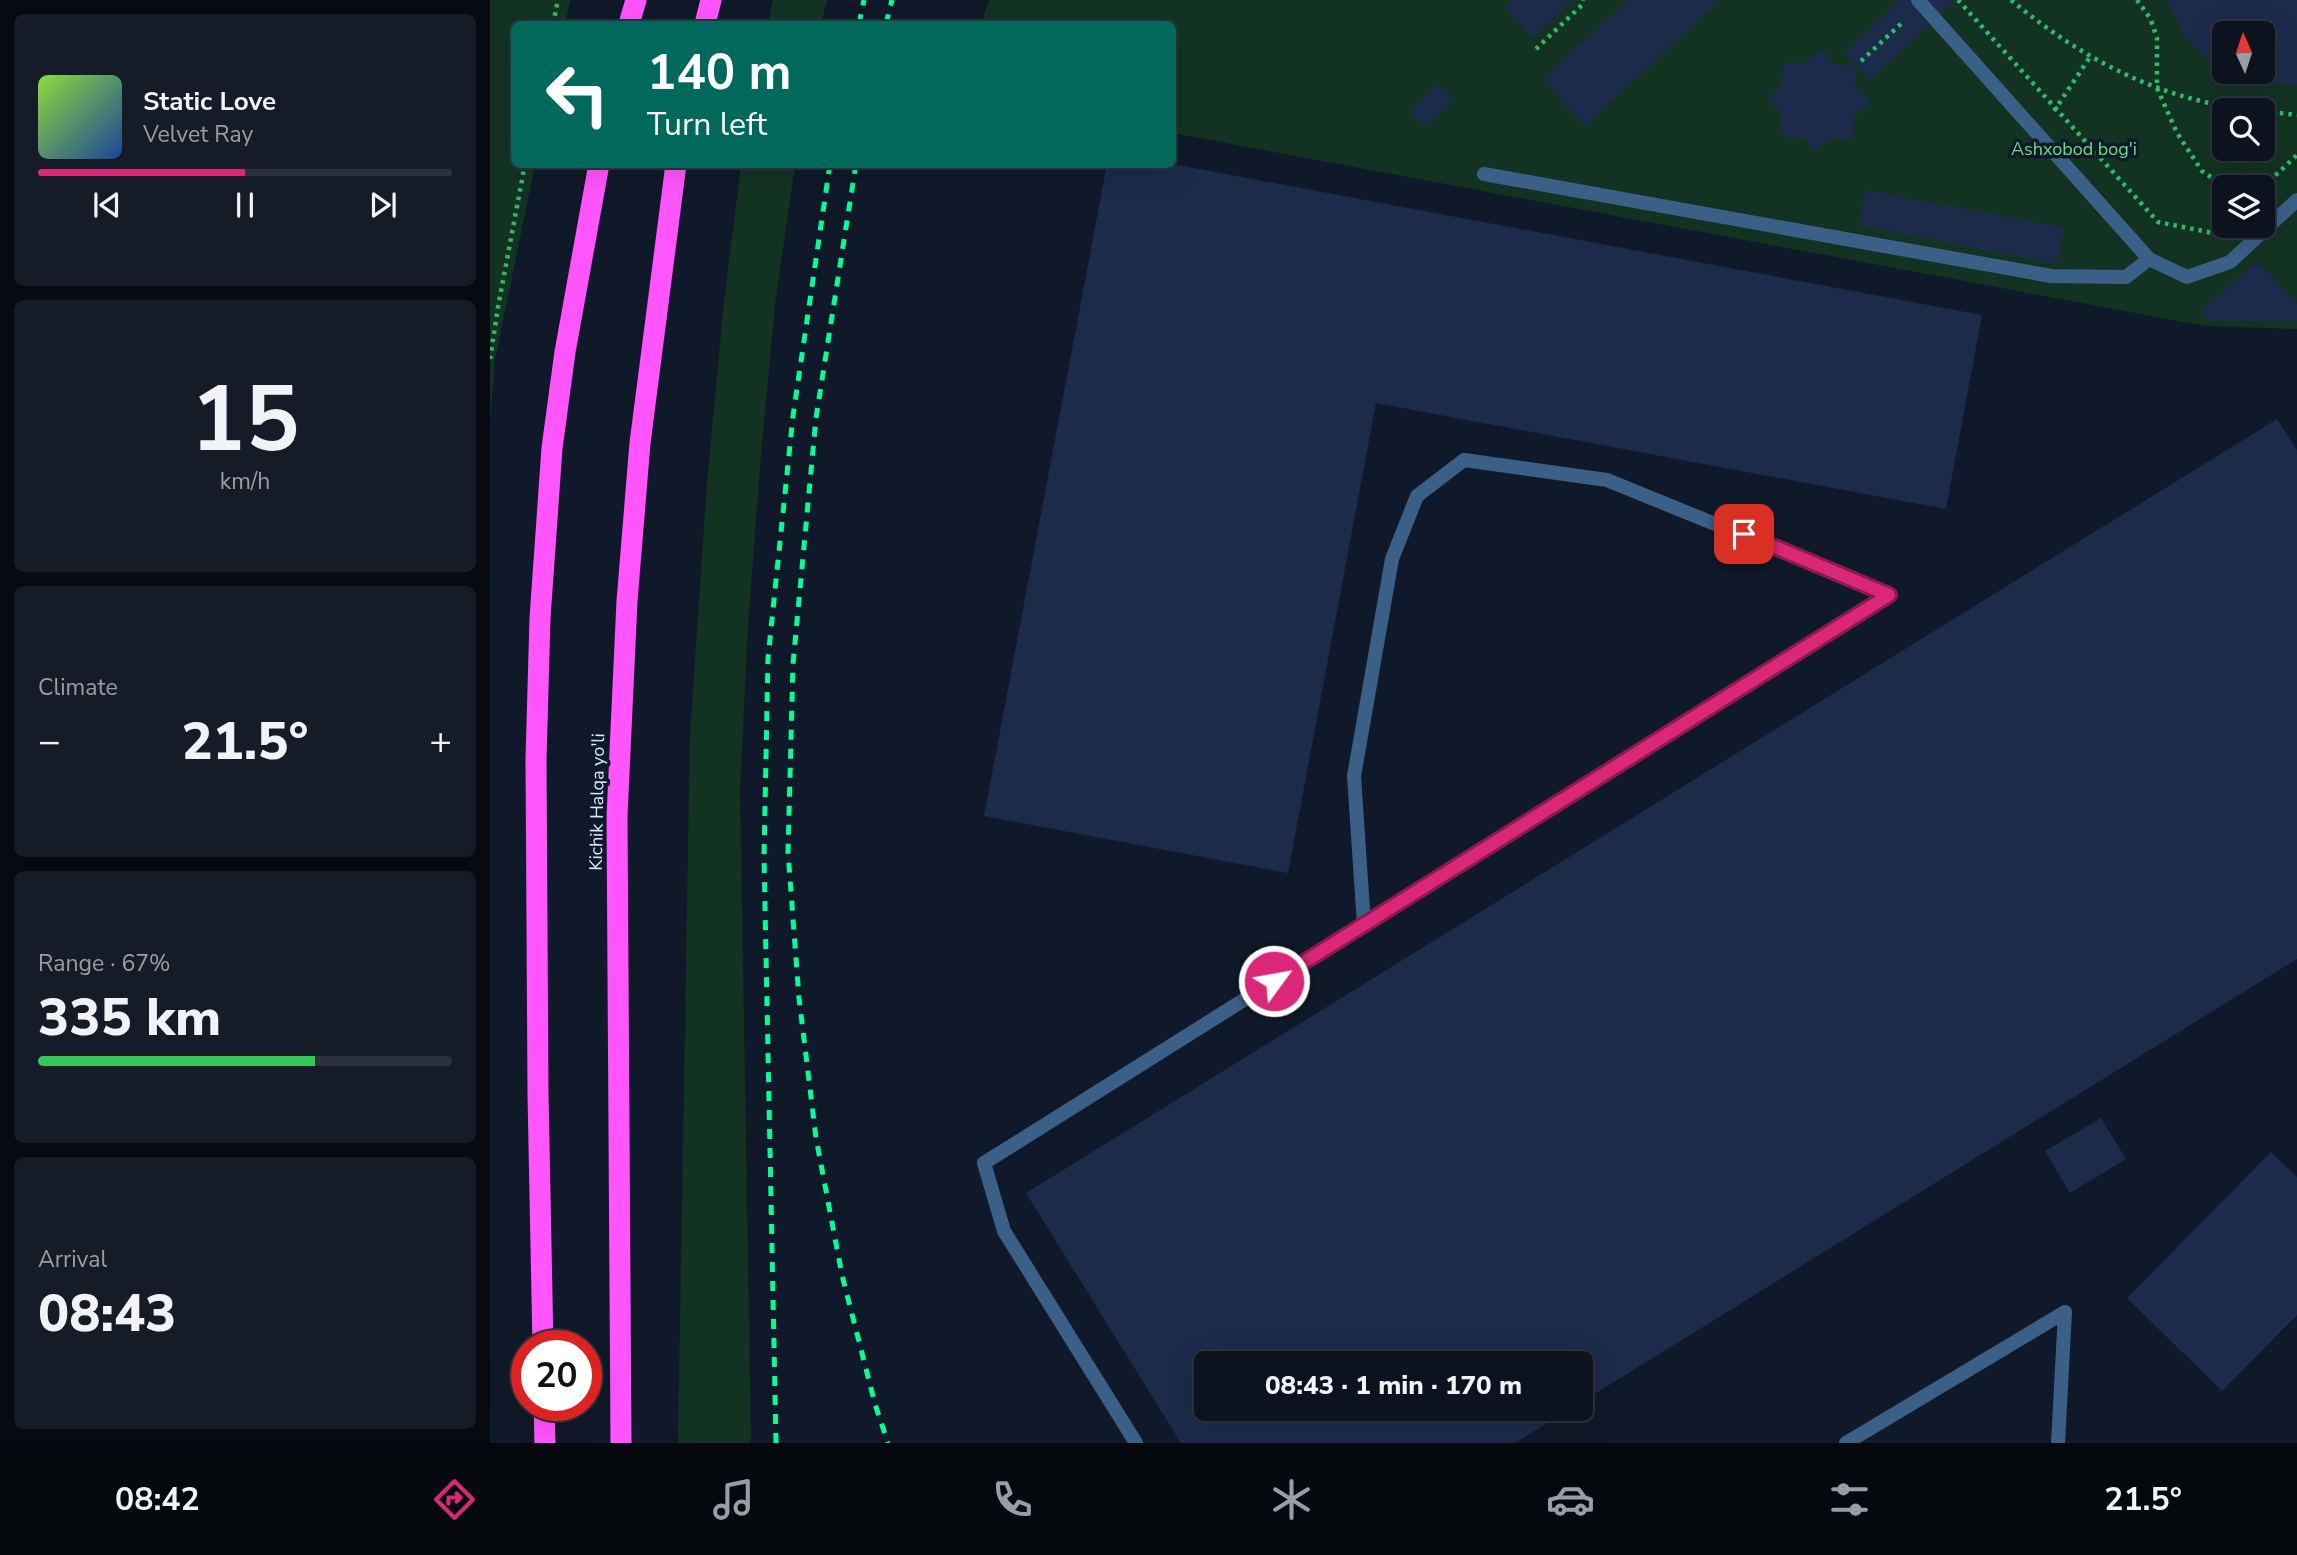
<!DOCTYPE html>
<meta charset="utf-8">
<style>
:root{--surface:#0c131f;--page:#151c28;--text:#f1f3f6;--muted:#9a9ea4;--line:#2c323d;--accent:#db2777}
body{margin:0;font-family:"Nunito Sans",sans-serif;background:var(--page);color:var(--text);height:100vh;display:flex;flex-direction:column;font-size:26px;white-space:nowrap}
*{box-sizing:border-box;margin:0}
p{font-size:23px;color:var(--muted)}
.icon{flex:none;width:38px;height:38px;fill:none;stroke:currentColor;stroke-width:2;stroke-linecap:round;stroke-linejoin:round}
.map{position:relative;flex:1;overflow:hidden}
.side{display:flex;flex-direction:column;gap:14px;padding:14px;background:#070a11;width:490px}
.side>*{flex:none}
.hud{position:absolute;left:21px;top:21px;width:665px;height:147px;border-radius:10px;box-shadow:0 7px 28px #0002,0 0 0 2px var(--line);background:#00695c;color:#fff;overflow:hidden}
.needle{width:46px;rotate:357deg}
.tools{position:absolute;left:1722px;top:21px;display:grid;gap:14px}
.tools a{display:grid;place-items:center;width:63px;height:63px;border-radius:10px;background:var(--surface);box-shadow:0 7px 28px #0002,0 0 0 2px var(--line);font-size:35px}
.speed{position:absolute;left:21px;top:1330px;display:flex;gap:14px;font-size:35px;font-weight:700;text-align:center}
.speed>*{display:grid;place-content:center;width:91px;height:91px;border-radius:50%;background:var(--surface);box-shadow:0 7px 28px #0002,0 0 0 2px var(--line);line-height:1}
.speed .limit{border:10px solid #d22;background:#fff;color:#111}
.pin{position:absolute;display:grid;place-items:center;width:60px;height:60px;color:#fff;margin:-30px;border-radius:14px;box-shadow:0 4px 10px #0006}
.me{position:absolute;width:77px;margin:-38px;rotate:58deg;stroke-linejoin:round;filter:drop-shadow(0 0 5px #0008)}
.turn{display:flex;align-items:center;gap:24px;height:147px;padding:0 21px;font-size:32px}
.turn .icon{width:91px;height:91px;stroke-width:2.5}
.turn b{display:block;font-size:49px;line-height:60px}
.big{font-size:52px;font-weight:800;line-height:1.1}
.side .card{flex:1;display:flex;flex-direction:column;justify-content:center;gap:10px;min-width:0;padding:0 24px;border-radius:10px;background:var(--page)}
.side .dial{align-items:center;gap:0}
.dial b{font-size:91px;line-height:1}
.song{display:flex;align-items:center;gap:21px}
.cover{width:84px;height:84px;border-radius:10px;background:linear-gradient(135deg,hsl(90 70% 55%),hsl(220 70% 35%))}
.played{height:7px;border-radius:4px;background:linear-gradient(90deg,var(--accent) 50%,var(--line) 50%)}
.keys{display:flex;justify-content:space-around;direction:ltr}
.heat{display:flex;justify-content:space-between;align-items:center;font-size:38px;direction:ltr}
.charge{height:10px;border-radius:5px;background:linear-gradient(90deg,#34c759 67%,var(--line) 0)}
.trip{position:absolute;left:704px;top:1351px;width:399px;height:70px;border-radius:10px;background:var(--surface);box-shadow:0 7px 28px #0002,0 0 0 2px var(--line);font-weight:800;line-height:70px;text-align:center}
.tab-bar{display:flex;height:112px;justify-content:space-around;align-items:center;background:#05080c;color:var(--muted)}
.tab-bar .icon{width:49px;height:49px}
.tab-bar .selected{color:var(--accent)}
.tab-bar b{font-size:32px;color:var(--text)}
main{display:flex;flex:1;min-height:0}
.map>svg:first-child{display:block}
</style>
<main>
<section class="side">
<div class="card">
<div class="song"><i class="cover"></i><div><b>Static Love</b><p>Velvet Ray</p></div></div>
<div class="played"></div>
<div class="keys"><svg class="icon" aria-label="previous" viewBox="0 0 24 24"><path d="M18 5L8 12l10 7zM5 5v14"/></svg><svg class="icon" aria-label="pause" viewBox="0 0 24 24"><path d="M8 5v14M16 5v14"/></svg><svg class="icon" aria-label="next" viewBox="0 0 24 24"><path d="M6 5l10 7-10 7zM19 5v14"/></svg></div>
</div>
<div class="card dial"><b>15</b><p>km/h</p></div>
<div class="card"><p>Climate</p>
<div class="heat"><a>−</a><b class="big">21.5°</b><a>+</a></div>
</div>
<div class="card"><p>Range · 67%</p><b class="big">335 km</b><div class="charge"></div></div>
<div class="card"><p>Arrival</p><b class="big">08:43</b></div>
</section>
<div class="map">
<svg width="1807" height="1443" viewBox="0 0 1807 1443">
<rect width="100%" height="100%" fill="#101929"/>
<!-- green -->
<path fill="#133322" fill-rule="evenodd" d="M0,0H80L75,24H24V164L45,165L5,359L0,422Z
M283,0H337L331,24H278Z
M499,0H1807V329L1715,326L683,133L682,24H491ZM1734,33H1773V72H1734ZM1734,110H1773V149H1734ZM1734,187H1773V226H1734Z
M251,165H305L285,305L271,454L258,625L250,789L261,1443H188L200,734L217,483L234,301Z"/>
<!-- building -->
<path fill="#1c2b4a" d="M1024,0H1080L1081,1L1042,38L1015,8Z
M1138,0H1231L1095,126L1052,79Z
M1410,0H1468L1461,4L1380,80L1354,53Z
M1676,0H1807V86L1761,83L1738,72H1773V33H1734V70L1723,65L1694,36Z
M1331,49L1344,64L1365,65V86L1380,102L1364,117L1363,139L1341,138L1327,152L1314,138L1290,137L1291,113L1277,97L1292,85L1293,63H1315Z
M948,84L964,101L935,128L919,111Z
M617,164H682L1492,315L1456,509L886,403L798,873L494,816Z
M1376,190L1574,228L1567,264L1369,225Z
M1767,261L1807,304V321H1719L1711,311Z
M1787,419L1807,450V959L1090,1403V1363H716V1409H1080L1025,1443H691L536,1193Z
M1611,1118L1636,1159L1580,1193L1555,1151Z
M1781,1152L1807,1177V1315L1732,1391L1637,1298Z"/>
<g fill="none" stroke-linecap="round" stroke-linejoin="round">
<!-- path -->
<path stroke="#30bb6b" stroke-width="4.5" stroke-dasharray="3.5 5" stroke-linecap="butt" d="M1468,0L1668,222L1723,233L1734,223
M1521,0C1592,59 1671,101 1764,110
M1647,0L1660,18L1667,38V88L1687,133L1712,171L1735,187
M63,24L68,0
M1046,49L1092,5L1093,0
M1371,61L1414,21
M1564,111L1600,57
M1773,111L1807,115
M1773,187L1807,155
M0,359L8,307L35,164"/>
<!-- lane -->
<path stroke="#3b6088" stroke-width="14" d="M994,174L1561,276L1636,277L1659,259
M646,1443L514,1231L494,1163L1399,595L1117,480L974,460L927,496L902,559L864,776L874,925
M1356,1443L1575,1312
M1568,1443L1575,1312"/>
<!-- street -->
<path stroke="#3b6088" stroke-width="14" d="M1428,0L1659,259L1697,277L1740,262L1807,200"/>
<!-- highway -->
<path stroke="#ff54fe" stroke-width="21" d="M139,24L146,0
M215,24L221,0
M53,1346L48,1094L46,759L50,618L62,448L75,352L109,164
M54,1405L55,1443
M131,1443L127,816L137,601L150,443L186,164"/>
<!-- rail -->
<path stroke="#05ff96" stroke-width="5" stroke-dasharray="10 9" stroke-linecap="butt" d="M369,24L374,0
M396,24L402,0
M366,164L326,418L303,664L298,852L309,998L326,1138L352,1275L385,1404L398,1443
M286,1443L274,857L278,658L303,416L340,164"/>
</g>
<g fill="none" stroke-linecap="round" stroke-linejoin="round">
<defs>
<path id="route" d="M784,981L1399,595L1254,534"/>
</defs>
<!-- route casing -->
<use href="#route" stroke="#8e194d" stroke-width="18"/>
<!-- route -->
<use href="#route" stroke="#db2777" stroke-width="12"/>
</g>
<g text-anchor="middle" dominant-baseline="central" stroke-width="7" stroke-linejoin="round" paint-order="stroke">
<!-- park labels -->
<g font-size="18" fill="#63e080" stroke="#101929">
<text x="1584" y="149">Ashxobod bog'i</text>
</g>
<!-- street labels -->
<g font-size="18" fill="#d8e8ff" stroke="#101929">
<text transform="translate(107 802) rotate(-89)">Kichik Halqa yo'li</text>
</g>
</g>
</svg>
<div class="tools">
<a><svg class="needle" viewBox="-14 -14 28 28"><path d="M0-13l5 13h-10z" fill="#e53935"/><path d="M0 13l5-13h-10z" fill="#9a9ea4"/></svg></a>
<a><svg class="icon" aria-label="search" viewBox="0 0 24 24"><circle cx="10" cy="10" r="6"/><path d="M15 15l6 6"/></svg></a>
<a><svg class="icon" aria-label="layers" viewBox="0 0 24 24"><path d="M12 4l9 5-9 5-9-5zM3 14l9 5 9-5"/></svg></a>
</div>
<div class="speed"><div class="limit">20</div></div>
<div class="pin" style="left:1254px;top:534px;background:#d93025"><svg class="icon" aria-label="arrive" viewBox="0 0 24 24"><path d="M6 21V4h12l-3 4 3 4H6"/></svg></div>
<svg class="me" style="left:784px;top:981px" viewBox="-20 -20 40 40"><circle r="17" fill="#db2777" stroke="#fff" stroke-width="3"/><path d="M0-11L8 9 0 5-8 9z" fill="#fff"/></svg>
<div class="trip">08:43 · 1 min · 170 m</div>
<div class="hud">
<div class="turn"><svg class="icon" aria-label="left" viewBox="0 0 24 24"><path d="M17 20v-9H6M10 6l-5 5 5 5"/></svg><div><b>140 m</b>Turn left</div></div>
</div>
</div>
</main>
<nav class="tab-bar">
<b>08:42</b>
<svg class="icon selected" aria-label="directions" viewBox="0 0 24 24"><path d="M12 3l9 9-9 9-9-9zM9 14v-3h6M13 9l2 2-2 2"/></svg>
<svg class="icon" aria-label="music" viewBox="0 0 24 24"><path d="M9 18V5l10-2v13"/><circle cx="6" cy="18" r="3"/><circle cx="16" cy="16" r="3"/></svg>
<svg class="icon" aria-label="phone" viewBox="0 0 24 24"><path d="M5 4h4l2 5-3 2q2 4 5 5l2-3 5 2v4C11 20 4 13 5 4z"/></svg>
<svg class="icon" aria-label="climate" viewBox="0 0 24 24"><path d="M12 3v18M4 7l16 10M4 17L20 7"/></svg>
<svg class="icon" aria-label="car" viewBox="0 0 24 24"><path d="M5 17H2v-5l4-1 3-4h7l3 4 3 1v5h-3M9 17h6M6 11h13"/><circle cx="7" cy="17" r="2"/><circle cx="17" cy="17" r="2"/></svg>
<svg class="icon" aria-label="filters" viewBox="0 0 24 24"><path d="M4 7h16M4 17h16"/><circle cx="9" cy="7" r="2"/><circle cx="15" cy="17" r="2"/></svg>
<b>21.5°</b>
</nav>
